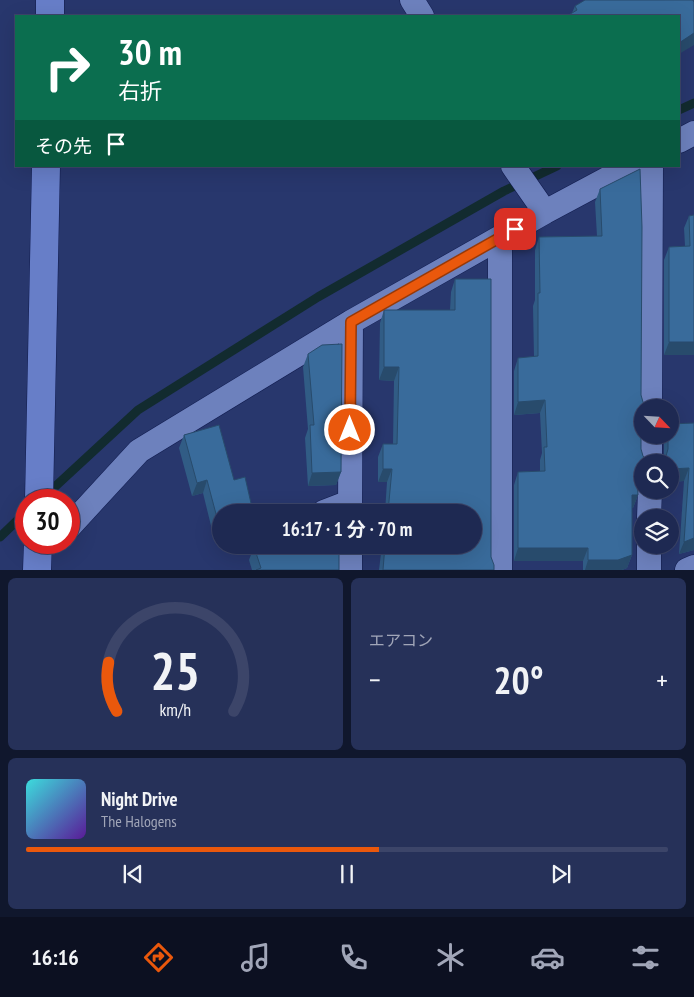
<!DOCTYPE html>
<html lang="ja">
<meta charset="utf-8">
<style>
:root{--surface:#1e2952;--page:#263159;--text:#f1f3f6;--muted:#a1a6b8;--line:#3c4569;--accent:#ea580c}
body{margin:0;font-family:"PT Sans Narrow","Noto Sans JP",sans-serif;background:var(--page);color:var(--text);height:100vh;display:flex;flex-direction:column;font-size:19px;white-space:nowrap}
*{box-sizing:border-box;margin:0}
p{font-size:16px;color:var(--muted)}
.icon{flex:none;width:28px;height:28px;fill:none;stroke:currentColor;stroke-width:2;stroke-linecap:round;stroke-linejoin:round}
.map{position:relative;height:570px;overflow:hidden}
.sheet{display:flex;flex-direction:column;gap:8px;padding:8px;background:#10172d;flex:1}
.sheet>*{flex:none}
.hud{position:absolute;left:15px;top:15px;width:665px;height:152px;border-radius:0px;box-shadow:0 5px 20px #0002,0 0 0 1px var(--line);background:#0b6e4f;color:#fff;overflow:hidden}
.needle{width:32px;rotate:115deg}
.fabs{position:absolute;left:634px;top:399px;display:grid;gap:10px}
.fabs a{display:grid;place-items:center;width:45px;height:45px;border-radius:50%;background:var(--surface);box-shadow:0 5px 20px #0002,0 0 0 1px var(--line);font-size:25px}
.speed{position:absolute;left:15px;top:489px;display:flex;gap:10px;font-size:25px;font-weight:700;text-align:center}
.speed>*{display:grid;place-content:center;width:65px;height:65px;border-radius:50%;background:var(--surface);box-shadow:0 5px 20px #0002,0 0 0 1px var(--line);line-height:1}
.speed .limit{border:8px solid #d22;background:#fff;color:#111}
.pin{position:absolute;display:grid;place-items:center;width:42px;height:42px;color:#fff;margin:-21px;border-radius:10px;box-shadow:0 2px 8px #0006}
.me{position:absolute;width:55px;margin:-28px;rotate:0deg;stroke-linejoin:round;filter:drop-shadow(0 0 4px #0008)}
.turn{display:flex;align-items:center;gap:18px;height:105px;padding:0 20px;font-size:22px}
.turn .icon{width:65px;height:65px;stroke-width:2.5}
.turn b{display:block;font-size:35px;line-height:42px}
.then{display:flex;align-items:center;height:48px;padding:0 20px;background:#0003;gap:10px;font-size:19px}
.big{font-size:38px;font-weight:700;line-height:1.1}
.sheet .card{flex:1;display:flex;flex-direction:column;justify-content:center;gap:8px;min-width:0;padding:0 18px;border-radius:8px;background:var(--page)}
.sheet .dial{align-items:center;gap:0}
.dial svg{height:130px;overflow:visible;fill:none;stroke:var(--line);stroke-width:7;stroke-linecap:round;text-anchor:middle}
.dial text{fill:var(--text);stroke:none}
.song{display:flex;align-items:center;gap:15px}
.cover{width:60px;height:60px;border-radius:8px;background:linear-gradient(135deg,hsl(180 70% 55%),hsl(270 70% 35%))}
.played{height:5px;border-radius:2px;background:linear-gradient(90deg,var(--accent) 55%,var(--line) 55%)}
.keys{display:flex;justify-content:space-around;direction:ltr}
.heat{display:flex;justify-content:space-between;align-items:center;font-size:28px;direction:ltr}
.sheet .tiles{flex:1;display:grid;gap:8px;grid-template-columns:1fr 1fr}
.card:last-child{grid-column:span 2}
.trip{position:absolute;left:212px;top:504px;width:270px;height:50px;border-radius:25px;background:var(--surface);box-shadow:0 5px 20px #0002,0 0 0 1px var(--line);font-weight:700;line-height:50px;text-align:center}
.tab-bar{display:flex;height:80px;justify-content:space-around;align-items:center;background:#0c1021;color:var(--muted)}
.tab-bar .icon{width:35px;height:35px}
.tab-bar .selected{color:var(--accent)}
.tab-bar b{font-size:22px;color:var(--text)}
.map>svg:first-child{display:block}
</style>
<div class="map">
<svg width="694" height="570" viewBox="0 0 694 570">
<rect width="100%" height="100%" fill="#28376d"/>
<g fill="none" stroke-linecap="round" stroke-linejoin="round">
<!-- stream -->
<path stroke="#122b2f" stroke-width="9" d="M679,110L694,103
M46,495L138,410L318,297L504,191L557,166
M0,537L26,512"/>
<defs>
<path id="street" d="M412,0L422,16
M679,141L694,133
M513,166L545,212
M650,408L651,166
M650,462V435
M324,512L350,502
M350,512L351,322L545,212L631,166
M649,518L650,490
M69,527L139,451L351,322
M350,570V545
M500,570V238
M649,570V545
M687,570L694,567"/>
<path id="secondary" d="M50,16V0
M39,500L46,166
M37,570L38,542"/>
</defs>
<!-- street casing -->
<use href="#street" stroke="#111c4f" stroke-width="25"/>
<!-- secondary casing -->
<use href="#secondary" stroke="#111c4f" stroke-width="29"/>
<!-- street -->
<use href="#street" stroke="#6d81bd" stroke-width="24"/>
<!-- secondary -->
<use href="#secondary" stroke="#677ec8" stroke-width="28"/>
</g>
<!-- wall -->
<path fill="#315c85" d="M693,0L679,16L572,13L575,6Z
M600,189L641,395L642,424L641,425L638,483V495L633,508H632V555L627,568L622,570H583V561H514V485L518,472L540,471V460L542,453L540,413L514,415V371L518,358L534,357L533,306L535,300V250L539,237L597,236L595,202Z
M694,215V355H664V260L669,247L685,246L684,228L689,216Z
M455,279L491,557L494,570H379L382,545H474V512H385L387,482H378V457L383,444H393L394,381L379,380L380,323L384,310H450L451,292Z
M308,354L341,472L336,485L308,486L305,438L308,429L303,367Z
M694,423V550L679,554L684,481L670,482V462L661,461L664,459V435H670Z
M219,425L221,541L215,542L203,493L192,496L179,448L184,435Z
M254,547L339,570H252L249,560Z"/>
<!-- shaded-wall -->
<path fill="#284b6c" d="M694,33V45L679,54V43Z
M669,342H694V355H664Z
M384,367H399L394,381L379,380Z
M545,400L540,413L514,415L518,402Z
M689,468L684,481L670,482V469Z
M383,469H392L387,482H378Z
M642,470V479L638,483L632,484L637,471Z
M341,472L336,485L308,486L312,473Z
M207,480L203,493L192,496L197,483Z
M632,495H638L633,508H627Z
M220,529H221V541L215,542Z
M694,538V550L679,554L684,542Z
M518,548H588L583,561H514Z
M632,555L627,568L622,570H585L588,560Z"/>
<!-- building -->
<path fill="#396b9b" stroke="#284b6c" d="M585,0H693L694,2V33L679,43V16H567L577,10L575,6Z
M640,169L642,227L641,395L643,402L646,406V408H642V416L641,422V449L643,456L647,461L653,462H642V470L637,471L638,495H632V555L618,560H588V548H518V472L545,471L544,447H547L545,400L518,402V358L538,356V293H540L539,237L602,236L600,189Z
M694,215V342H669V247L690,246L689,216Z
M455,279H491V557L494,565V570H383L385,545H474V512H388L392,469H383V444H397L399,367H384V310H455Z
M342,344L341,472L312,473L310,425H314L308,354L322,345Z
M694,423V538L684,542L689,468L670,469V462H656L661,461L666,456L668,449V435H670V424Z
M219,425L234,480L245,477L253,512H221V529H220L207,480L197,483L184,435Z
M259,545H339V570H256L261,568L254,547Z"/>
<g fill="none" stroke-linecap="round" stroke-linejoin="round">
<defs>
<path id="route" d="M350,430L351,322L515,229"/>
</defs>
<!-- route casing -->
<use href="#route" stroke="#983908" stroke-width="12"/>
<!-- route -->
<use href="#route" stroke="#ea580c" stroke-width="9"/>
</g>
</svg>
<div class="fabs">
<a><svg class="needle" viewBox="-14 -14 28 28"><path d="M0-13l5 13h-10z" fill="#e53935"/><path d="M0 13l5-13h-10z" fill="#a1a6b8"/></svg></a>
<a><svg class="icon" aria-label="search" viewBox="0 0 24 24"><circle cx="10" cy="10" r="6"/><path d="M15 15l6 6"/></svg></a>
<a><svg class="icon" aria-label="layers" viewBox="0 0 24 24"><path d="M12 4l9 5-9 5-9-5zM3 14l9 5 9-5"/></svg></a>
</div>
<div class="speed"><div class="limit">30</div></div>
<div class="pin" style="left:515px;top:229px;background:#d93025"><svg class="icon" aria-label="arrive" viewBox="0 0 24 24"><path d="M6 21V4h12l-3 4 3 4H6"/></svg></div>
<svg class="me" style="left:350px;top:430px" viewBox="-20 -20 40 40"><circle r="17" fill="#ea580c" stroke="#fff" stroke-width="3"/><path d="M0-11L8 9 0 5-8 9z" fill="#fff"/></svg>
<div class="trip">16:17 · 1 分 · 70 m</div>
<div class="hud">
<div class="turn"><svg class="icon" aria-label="right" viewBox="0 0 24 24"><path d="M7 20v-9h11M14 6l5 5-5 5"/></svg><div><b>30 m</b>右折</div></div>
<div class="then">その先<svg class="icon" aria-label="arrive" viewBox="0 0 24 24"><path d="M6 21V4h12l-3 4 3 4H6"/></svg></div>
</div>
</div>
<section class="sheet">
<div class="tiles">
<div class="card dial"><svg viewBox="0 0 100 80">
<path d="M14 69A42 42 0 1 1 86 69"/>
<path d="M14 69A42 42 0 0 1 9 39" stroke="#ea580c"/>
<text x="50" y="56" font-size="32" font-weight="700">25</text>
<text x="50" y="72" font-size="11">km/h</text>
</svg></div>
<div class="card"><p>エアコン</p>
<div class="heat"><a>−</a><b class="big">20°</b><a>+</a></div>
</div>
<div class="card">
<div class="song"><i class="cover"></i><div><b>Night Drive</b><p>The Halogens</p></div></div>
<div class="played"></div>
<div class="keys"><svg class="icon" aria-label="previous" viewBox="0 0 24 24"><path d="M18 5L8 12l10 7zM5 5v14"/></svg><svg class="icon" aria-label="pause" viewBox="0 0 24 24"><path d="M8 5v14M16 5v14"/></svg><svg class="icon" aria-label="next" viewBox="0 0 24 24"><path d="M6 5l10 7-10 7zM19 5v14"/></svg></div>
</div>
</div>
</section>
<nav class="tab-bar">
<b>16:16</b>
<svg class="icon selected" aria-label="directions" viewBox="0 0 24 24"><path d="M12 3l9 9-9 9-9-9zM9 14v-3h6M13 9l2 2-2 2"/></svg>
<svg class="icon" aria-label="music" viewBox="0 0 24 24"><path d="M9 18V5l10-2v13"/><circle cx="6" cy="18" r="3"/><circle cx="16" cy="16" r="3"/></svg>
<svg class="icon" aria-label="phone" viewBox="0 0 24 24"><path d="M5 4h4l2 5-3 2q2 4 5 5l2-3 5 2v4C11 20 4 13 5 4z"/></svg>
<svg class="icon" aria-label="climate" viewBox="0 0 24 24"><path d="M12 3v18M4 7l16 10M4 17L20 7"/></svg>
<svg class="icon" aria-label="car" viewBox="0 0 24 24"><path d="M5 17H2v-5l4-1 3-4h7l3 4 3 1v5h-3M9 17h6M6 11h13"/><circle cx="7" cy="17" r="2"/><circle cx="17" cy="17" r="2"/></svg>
<svg class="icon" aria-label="filters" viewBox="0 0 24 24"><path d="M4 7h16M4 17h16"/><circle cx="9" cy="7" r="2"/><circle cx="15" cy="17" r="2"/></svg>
</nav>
